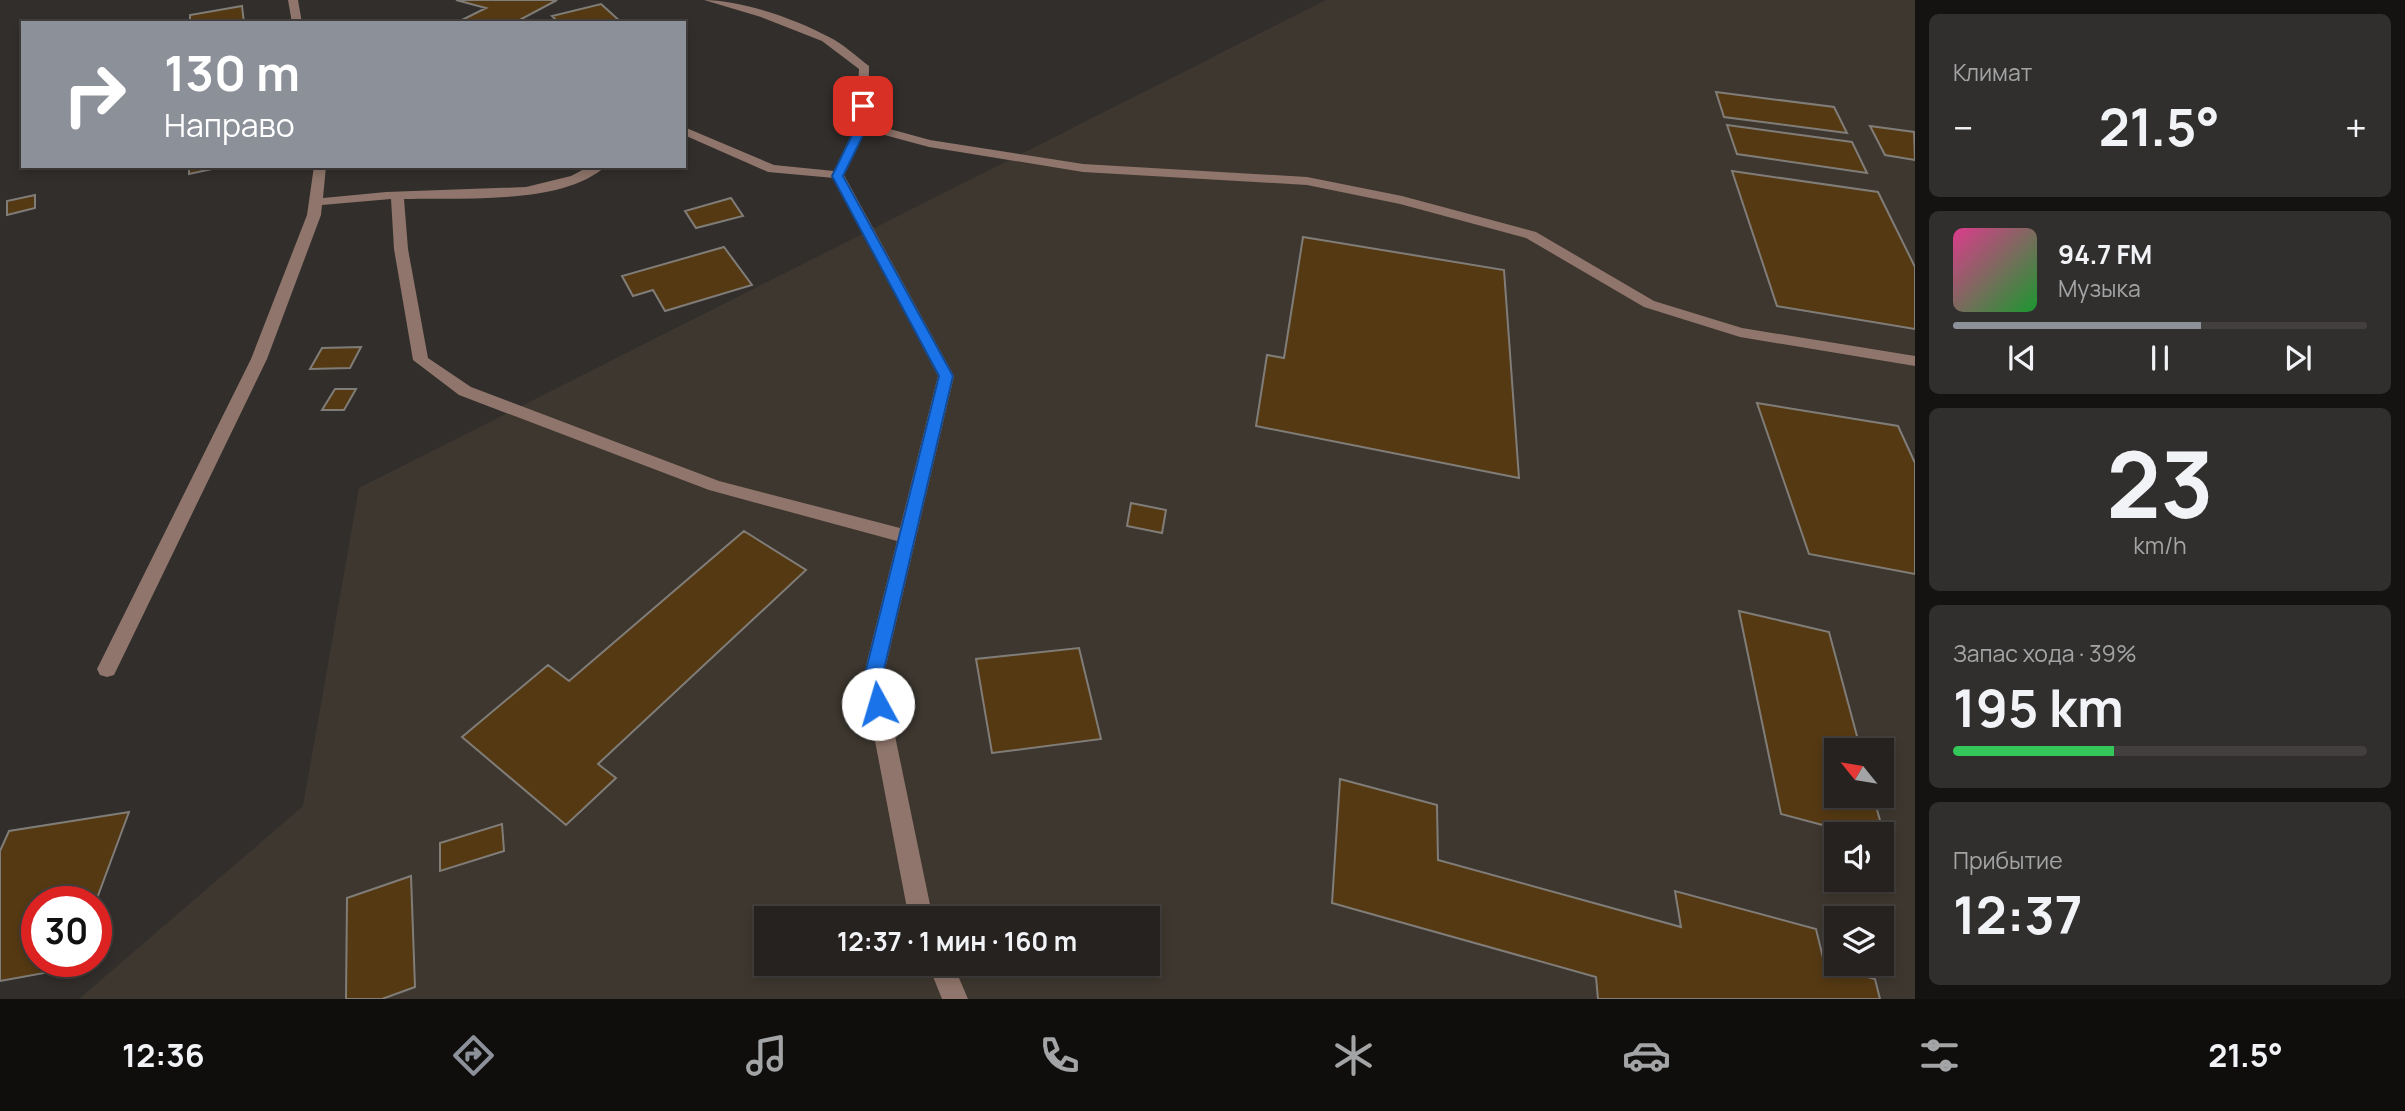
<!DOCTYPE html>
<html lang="ru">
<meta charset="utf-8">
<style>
:root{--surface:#252220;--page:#312f2d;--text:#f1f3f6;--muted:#a3a4a5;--line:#423f3e;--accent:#8c9099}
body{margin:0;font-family:Manrope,sans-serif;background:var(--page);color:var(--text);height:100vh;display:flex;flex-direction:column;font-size:26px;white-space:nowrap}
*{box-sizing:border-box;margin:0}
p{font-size:23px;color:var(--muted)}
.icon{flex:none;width:38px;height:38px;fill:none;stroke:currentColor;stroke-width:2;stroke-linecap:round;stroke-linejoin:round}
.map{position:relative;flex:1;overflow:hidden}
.panel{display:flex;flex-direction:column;gap:14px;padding:14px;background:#141312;width:490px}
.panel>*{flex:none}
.banner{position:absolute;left:21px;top:21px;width:665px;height:147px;border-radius:0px;box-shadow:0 4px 10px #0003,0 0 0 2px var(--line);background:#8c9099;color:#fff;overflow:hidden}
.needle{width:46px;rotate:300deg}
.buttons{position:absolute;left:1824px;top:738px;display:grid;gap:14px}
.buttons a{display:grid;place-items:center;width:70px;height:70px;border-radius:0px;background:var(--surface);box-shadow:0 4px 10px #0003,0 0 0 2px var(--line);font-size:35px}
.speed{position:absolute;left:21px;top:886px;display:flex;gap:14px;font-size:35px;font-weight:700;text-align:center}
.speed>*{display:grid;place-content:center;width:91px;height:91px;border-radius:50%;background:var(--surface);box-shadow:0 4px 10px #0003,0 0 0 2px var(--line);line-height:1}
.speed .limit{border:10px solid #d22;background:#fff;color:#111}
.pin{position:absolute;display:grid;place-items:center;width:60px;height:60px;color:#fff;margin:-30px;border-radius:14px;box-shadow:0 4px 10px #0006}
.me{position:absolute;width:77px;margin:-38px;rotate:354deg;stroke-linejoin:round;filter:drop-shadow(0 0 5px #0008)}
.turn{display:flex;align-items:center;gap:24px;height:147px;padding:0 28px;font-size:32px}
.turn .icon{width:91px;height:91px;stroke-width:2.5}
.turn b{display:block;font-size:49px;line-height:60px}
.big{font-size:52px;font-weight:700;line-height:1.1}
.panel .tile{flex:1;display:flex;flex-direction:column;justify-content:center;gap:10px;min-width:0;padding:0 24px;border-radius:10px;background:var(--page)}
.panel .dial{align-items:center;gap:0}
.dial b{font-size:91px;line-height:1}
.song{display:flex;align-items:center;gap:21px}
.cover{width:84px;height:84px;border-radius:10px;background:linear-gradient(135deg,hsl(330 70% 55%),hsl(130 70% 35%))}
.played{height:7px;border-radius:4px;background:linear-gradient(90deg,var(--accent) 60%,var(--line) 60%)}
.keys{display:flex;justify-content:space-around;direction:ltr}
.heat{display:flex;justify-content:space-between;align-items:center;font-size:38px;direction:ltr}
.charge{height:10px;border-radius:5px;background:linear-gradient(90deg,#34c759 39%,var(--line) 0)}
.trip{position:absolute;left:754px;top:906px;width:406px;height:70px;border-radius:0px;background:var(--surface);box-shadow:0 4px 10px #0003,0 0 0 2px var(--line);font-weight:700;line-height:70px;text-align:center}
.menu{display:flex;height:112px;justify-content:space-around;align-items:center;background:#0f0e0d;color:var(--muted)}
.menu .icon{width:49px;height:49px}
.menu .current{color:var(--accent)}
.menu b{font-size:32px;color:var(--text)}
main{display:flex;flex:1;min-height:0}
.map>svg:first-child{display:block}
</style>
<main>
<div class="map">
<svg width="1915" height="999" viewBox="0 0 1915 999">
<rect width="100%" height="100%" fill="#312e2b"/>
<!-- built -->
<path fill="#3d372f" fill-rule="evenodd" d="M1326,0H1915V999H79L303,806L359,488ZM1836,751H1881V796H1836ZM1836,835H1881V880H1836ZM766,919H1148V964H766ZM1836,919H1881V964H1836Z"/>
<!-- building -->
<path fill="#543913" stroke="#807d79" stroke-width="2" d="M456,0H557L514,23H456L486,8Z
M601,4L622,23H559L552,16Z
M242,6L244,23H190V15Z
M1716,92L1834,107L1847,133L1724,117Z
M1727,125L1852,142L1867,173L1737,154Z
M1870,126L1914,132L1915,160L1885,155Z
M189,166H226L189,174Z
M1732,171L1878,192L1915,267V329L1777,306Z
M35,195V208L7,215V201Z
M731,198L743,216L696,228L685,211Z
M1303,237L1504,270L1519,478L1256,426L1267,355L1284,358Z
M724,247L752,285L665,311L653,290L633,296L622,276Z
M361,347L350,368L310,369L322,348Z
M335,389H356L344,410H322Z
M1757,403L1898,426L1915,463V574L1809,554Z
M1131,503L1166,510L1162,533L1127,526Z
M744,531L806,570L598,764L616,778L566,825L462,737L548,665L569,681Z
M1739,611L1829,632L1861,751H1836V796H1873L1886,841L1881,840V835H1860L1781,814Z
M1079,648L1101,739L992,753L976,659Z
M1340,779L1437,805L1438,860L1681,927L1675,891L1816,929L1825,966L1875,979L1880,999H1598L1596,977L1332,903Z
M129,812L96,901H37V961H74L72,968L0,981V851L9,831Z
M502,824L504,851L440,871V843Z
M411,876L415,987L382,999H346L347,898Z"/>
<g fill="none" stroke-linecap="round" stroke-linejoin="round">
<!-- minor -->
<path fill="#8f756b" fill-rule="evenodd" d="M288,0H298L302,23H292Z
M704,0C741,0 796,19 829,37C843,44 856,56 869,66L868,123L930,140L1083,164L1307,177L1402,196L1536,232L1654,301L1742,328L1915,356V366L1740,337L1644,307L1526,238L1400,204L1307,185L1083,172L929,147L866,130L844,175L954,376L883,678L933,919H909L863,678L897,541L709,490L459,395L413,360L394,249L391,199L322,205L321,215L267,359L114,675L107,677L100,675L97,669L251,359L307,215L314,166H326L323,198L386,192L526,187L571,176L590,166H606C562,206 460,197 404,199L408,249L428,358L471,387L719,481L900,528L938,376L834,178L768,172L684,135V127L774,165L834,171L856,125L859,69L822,41L761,17Z
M928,964H953L968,999H942Z"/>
</g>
<!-- route -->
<path fill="#1a73e8" stroke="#114b97" stroke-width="2" d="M863,103L869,106L868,125L843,176L953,376L882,678L888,704L885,710L878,712L872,710L864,678L939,376L832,176L857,125L858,106Z"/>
</svg>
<div class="buttons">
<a><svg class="needle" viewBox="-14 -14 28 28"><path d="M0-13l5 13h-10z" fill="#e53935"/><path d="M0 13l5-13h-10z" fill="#a3a4a5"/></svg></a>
<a><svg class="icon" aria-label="sound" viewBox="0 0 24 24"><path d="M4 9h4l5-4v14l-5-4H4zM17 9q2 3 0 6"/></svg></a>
<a><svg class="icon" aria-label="layers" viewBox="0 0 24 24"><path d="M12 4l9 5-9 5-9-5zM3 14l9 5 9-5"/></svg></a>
</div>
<div class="speed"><div class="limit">30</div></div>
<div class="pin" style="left:863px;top:106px;background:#d93025"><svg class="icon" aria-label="arrive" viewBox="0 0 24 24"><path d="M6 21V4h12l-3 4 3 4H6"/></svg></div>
<svg class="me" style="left:878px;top:704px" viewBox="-20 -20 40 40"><circle r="19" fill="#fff"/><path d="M0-13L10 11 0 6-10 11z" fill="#1a73e8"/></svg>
<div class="trip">12:37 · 1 мин · 160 m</div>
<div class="banner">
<div class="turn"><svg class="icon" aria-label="right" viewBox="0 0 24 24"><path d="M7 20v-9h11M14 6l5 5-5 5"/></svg><div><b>130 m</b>Направо</div></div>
</div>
</div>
<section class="panel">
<div class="tile"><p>Климат</p>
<div class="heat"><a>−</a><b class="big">21.5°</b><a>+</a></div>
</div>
<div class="tile">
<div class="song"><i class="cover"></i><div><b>94.7 FM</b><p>Музыка</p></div></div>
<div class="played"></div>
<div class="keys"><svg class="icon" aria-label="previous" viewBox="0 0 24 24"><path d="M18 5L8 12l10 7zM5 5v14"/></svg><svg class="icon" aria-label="pause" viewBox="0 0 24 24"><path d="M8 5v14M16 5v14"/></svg><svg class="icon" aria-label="next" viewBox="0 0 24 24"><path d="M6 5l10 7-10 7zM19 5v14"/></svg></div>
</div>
<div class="tile dial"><b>23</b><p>km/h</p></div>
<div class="tile"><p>Запас хода · 39%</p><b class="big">195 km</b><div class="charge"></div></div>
<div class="tile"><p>Прибытие</p><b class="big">12:37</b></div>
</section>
</main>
<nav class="menu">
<b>12:36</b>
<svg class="icon current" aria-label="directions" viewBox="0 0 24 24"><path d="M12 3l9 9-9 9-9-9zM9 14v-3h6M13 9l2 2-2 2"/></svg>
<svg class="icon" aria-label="music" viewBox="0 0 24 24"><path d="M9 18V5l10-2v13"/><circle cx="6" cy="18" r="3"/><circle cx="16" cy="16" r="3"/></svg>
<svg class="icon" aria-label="phone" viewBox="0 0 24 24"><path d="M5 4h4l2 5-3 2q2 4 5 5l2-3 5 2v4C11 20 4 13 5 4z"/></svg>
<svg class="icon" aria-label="climate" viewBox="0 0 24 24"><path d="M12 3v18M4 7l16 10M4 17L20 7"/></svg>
<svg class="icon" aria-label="car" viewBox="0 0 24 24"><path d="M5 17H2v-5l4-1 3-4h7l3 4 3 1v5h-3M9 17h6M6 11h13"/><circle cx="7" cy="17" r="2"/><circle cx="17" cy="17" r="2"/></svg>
<svg class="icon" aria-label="filters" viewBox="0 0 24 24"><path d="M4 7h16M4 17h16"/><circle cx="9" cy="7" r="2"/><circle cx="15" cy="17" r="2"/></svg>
<b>21.5°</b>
</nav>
